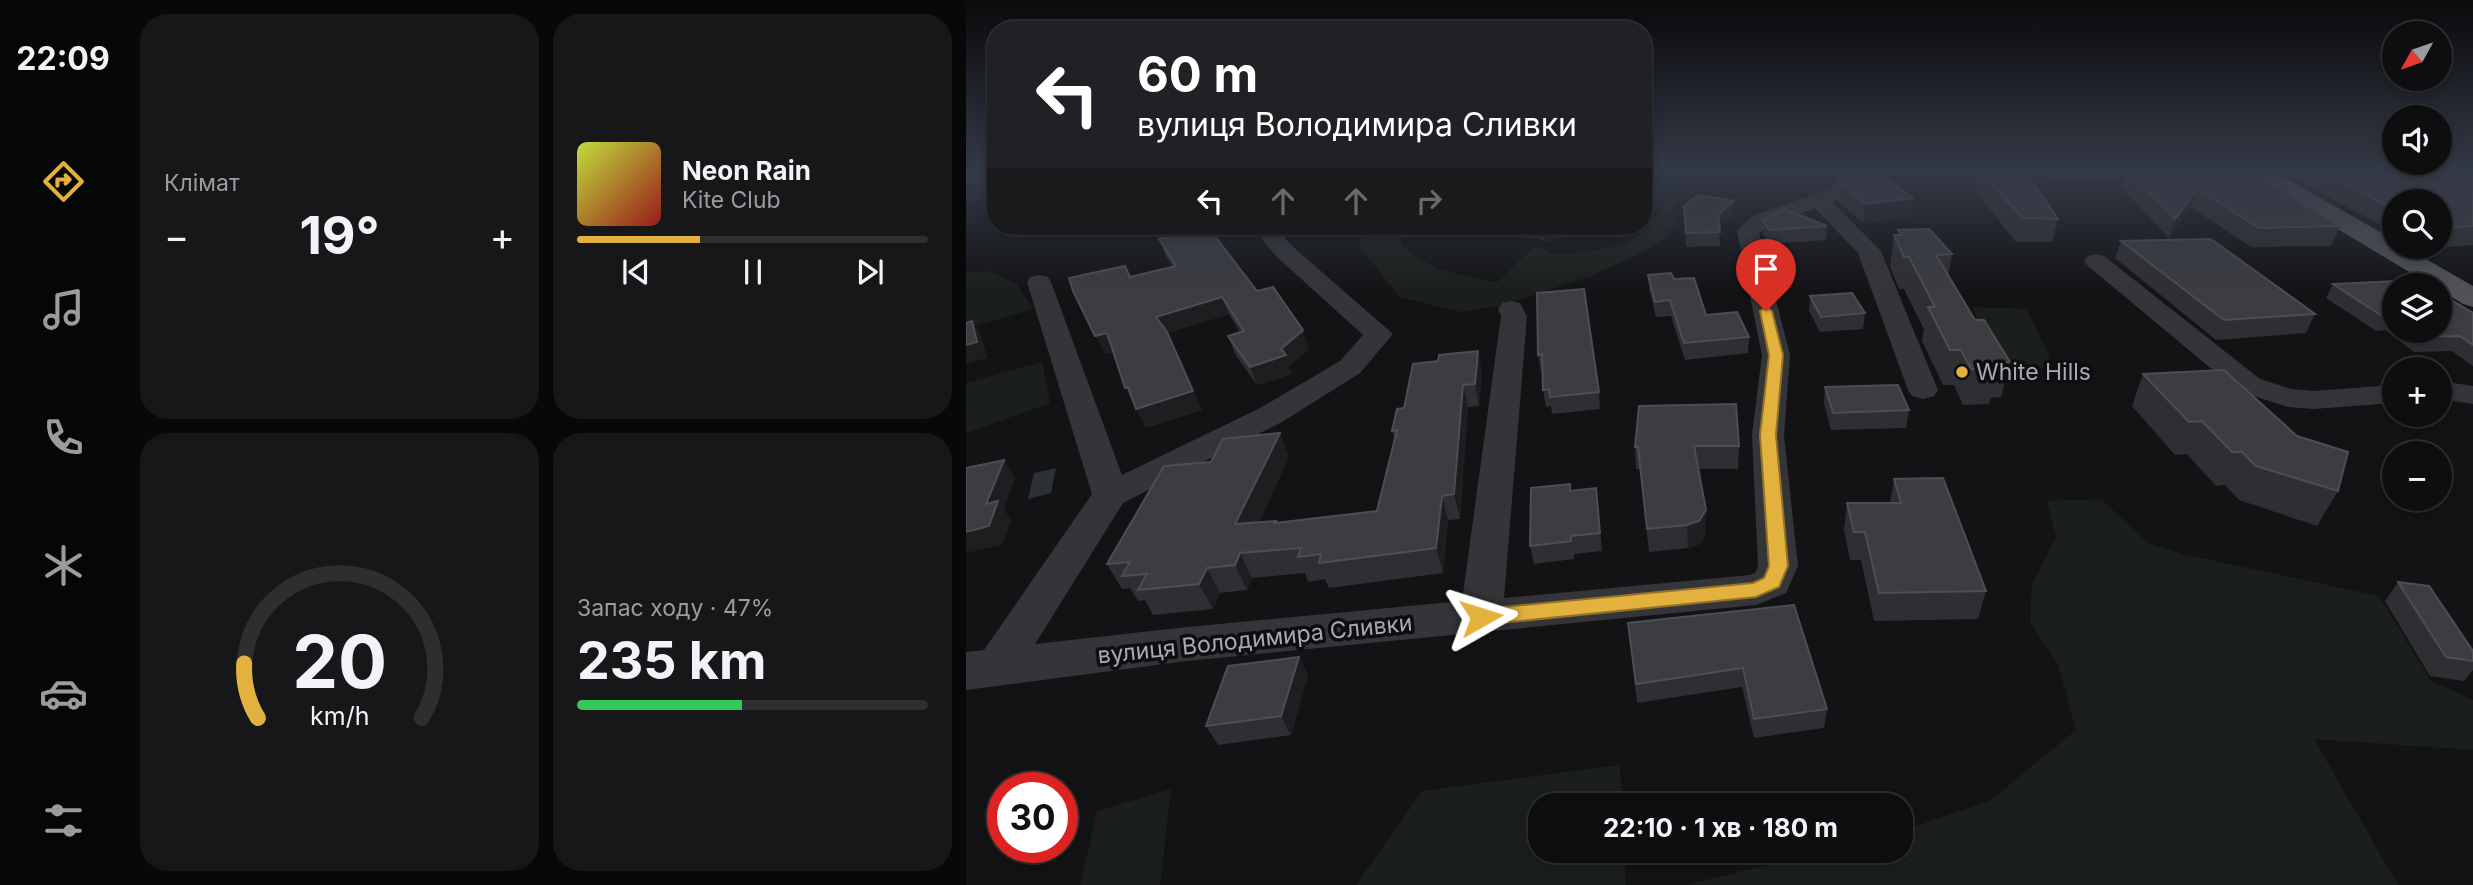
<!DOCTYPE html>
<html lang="uk">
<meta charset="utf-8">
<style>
:root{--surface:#0e0e10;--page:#171719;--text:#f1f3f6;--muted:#9b9c9f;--line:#2e2e30;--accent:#e3b13d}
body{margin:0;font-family:Inter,sans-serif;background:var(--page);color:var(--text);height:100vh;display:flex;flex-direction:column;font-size:26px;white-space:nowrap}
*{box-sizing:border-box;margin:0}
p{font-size:23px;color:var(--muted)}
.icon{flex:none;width:38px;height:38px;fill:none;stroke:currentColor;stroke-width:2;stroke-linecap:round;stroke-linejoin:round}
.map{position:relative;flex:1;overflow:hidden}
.sheet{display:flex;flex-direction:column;gap:14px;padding:14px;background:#080809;width:840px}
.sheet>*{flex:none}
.banner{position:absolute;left:21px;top:21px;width:665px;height:214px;border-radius:28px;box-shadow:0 4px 10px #0003,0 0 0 2px var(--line);background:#202124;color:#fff;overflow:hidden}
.needle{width:46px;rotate:230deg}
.controls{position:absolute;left:1416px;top:21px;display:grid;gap:14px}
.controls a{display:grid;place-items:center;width:70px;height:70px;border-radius:50%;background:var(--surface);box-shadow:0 4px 10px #0003,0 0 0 2px var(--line);font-size:35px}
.speed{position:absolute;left:21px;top:772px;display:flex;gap:14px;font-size:35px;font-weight:700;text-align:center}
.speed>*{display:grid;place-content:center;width:91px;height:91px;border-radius:50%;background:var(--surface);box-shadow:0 4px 10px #0003,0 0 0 2px var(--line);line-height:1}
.speed .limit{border:10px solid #d22;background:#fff;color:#111}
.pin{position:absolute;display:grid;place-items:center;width:60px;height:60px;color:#fff;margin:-72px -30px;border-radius:50% 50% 50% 0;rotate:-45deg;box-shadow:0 0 7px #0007}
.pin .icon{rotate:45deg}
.me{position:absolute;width:77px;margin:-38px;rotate:84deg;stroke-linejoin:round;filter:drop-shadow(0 0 5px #0008)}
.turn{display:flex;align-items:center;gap:24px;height:147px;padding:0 35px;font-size:32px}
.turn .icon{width:91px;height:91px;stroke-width:2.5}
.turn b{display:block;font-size:49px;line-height:60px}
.lanes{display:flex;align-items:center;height:66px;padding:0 35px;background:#0003;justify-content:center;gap:35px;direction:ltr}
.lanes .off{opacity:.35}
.big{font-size:52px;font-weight:700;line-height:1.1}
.sheet .tile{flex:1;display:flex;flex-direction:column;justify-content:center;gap:10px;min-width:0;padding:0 24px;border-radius:28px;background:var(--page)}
.sheet .dial{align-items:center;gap:0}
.dial svg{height:182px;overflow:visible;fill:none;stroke:var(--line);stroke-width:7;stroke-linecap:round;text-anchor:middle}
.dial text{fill:var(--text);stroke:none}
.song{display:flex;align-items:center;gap:21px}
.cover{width:84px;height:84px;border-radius:10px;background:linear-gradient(135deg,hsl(70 70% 55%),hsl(0 70% 35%))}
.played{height:7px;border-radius:4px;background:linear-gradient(90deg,var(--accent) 35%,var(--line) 35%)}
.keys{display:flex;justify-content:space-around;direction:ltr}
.heat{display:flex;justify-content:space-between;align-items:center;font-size:38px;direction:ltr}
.charge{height:10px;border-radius:5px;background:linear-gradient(90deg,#34c759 47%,var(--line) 0)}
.sheet .tiles{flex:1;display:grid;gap:14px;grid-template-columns:repeat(2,1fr)}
.trip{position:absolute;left:562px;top:793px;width:385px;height:70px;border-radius:28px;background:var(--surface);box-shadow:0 4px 10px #0003,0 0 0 2px var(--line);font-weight:700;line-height:70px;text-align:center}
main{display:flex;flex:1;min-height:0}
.menu{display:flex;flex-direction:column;width:126px;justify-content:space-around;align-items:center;background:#060606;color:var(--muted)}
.menu .icon{width:49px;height:49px}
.menu .selected{color:var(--accent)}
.menu b{font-size:32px;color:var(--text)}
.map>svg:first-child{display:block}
</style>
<main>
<nav class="menu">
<b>22:09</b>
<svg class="icon selected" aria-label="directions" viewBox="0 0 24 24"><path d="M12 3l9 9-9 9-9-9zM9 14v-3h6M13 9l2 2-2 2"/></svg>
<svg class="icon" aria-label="music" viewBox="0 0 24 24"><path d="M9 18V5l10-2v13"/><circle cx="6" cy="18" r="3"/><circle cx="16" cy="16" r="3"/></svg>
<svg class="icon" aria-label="phone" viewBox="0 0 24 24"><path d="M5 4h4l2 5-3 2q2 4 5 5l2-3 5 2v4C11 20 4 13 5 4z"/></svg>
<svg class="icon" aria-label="climate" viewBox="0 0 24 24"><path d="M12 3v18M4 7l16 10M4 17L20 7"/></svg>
<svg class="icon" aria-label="car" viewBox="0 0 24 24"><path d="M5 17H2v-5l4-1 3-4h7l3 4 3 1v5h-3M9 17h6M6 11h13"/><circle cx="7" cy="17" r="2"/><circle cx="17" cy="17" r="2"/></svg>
<svg class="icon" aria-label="filters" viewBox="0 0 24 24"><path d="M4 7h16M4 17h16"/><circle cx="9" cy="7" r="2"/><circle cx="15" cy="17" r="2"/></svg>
</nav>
<section class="sheet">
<div class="tiles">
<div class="tile"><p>Клімат</p>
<div class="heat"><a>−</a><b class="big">19°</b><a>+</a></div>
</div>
<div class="tile">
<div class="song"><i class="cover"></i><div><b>Neon Rain</b><p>Kite Club</p></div></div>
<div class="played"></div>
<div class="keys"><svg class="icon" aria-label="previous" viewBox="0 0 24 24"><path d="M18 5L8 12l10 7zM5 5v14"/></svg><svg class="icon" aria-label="pause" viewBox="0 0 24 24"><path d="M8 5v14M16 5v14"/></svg><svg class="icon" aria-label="next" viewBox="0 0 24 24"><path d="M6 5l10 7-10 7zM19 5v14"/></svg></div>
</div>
<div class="tile dial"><svg viewBox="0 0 100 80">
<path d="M14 69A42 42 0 1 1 86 69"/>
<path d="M14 69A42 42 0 0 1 8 45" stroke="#e3b13d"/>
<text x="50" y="56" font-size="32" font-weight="700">20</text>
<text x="50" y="72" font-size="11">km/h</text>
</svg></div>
<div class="tile"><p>Запас ходу · 47%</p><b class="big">235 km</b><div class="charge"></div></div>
</div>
</section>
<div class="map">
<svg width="1507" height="885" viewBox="0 0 1507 885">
<rect width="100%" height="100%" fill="#131315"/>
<!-- green -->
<path fill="#1a1f1b" d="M1070,169H1166L1165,173L1145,179L1081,178Z
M720,180L708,209L699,217L712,220L700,237L684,248L625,276L534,306L495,312L433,297L393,245L403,226H439L435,244C464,272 493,275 531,282L567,248L578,249L586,255C628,250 668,253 692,212L677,206V181Z
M23,271L51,284L67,309L0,329V272Z
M1007,307L1061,309L1089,369L1028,367Z
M76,362L84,403L0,433V383Z
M1135,499L1182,543L1216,554L1413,596L1465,681L1507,700V750L1348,739L1432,885H720L856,851L934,850L935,831L1024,801L1110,730L1092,664L1064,622L1066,585L1090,537L1081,501Z
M654,765L656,805H574V850L658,851L660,885H390L456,791Z
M205,789L194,885H114L131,811Z"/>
<!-- water -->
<path fill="#2b3137" d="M90,468L85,493L62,499L68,473Z"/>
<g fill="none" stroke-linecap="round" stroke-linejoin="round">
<!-- minor -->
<path fill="#353539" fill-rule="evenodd" d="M865,169H883L891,184L878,197L866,202L915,251L972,390L968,396L957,399L946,396L942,390L892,253L849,208L802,226L793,233L824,355L818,435L832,566L820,593L790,605L221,661L0,690V652L18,650L126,494L61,282L64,277L73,275L82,277L85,282L156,475L294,408L374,361L397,335L310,256L285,226H308L326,246L427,334L394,373L316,422L157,503L69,644L221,627L496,601L535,316L532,309L536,303L545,301L554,303L561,316L538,598L784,575L790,572L792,566L786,435L796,355L771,231L786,216L864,189L871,183Z
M1130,254L1138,256L1294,379L1325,389L1347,391L1428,385V403L1347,409L1322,407L1272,391L1122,266L1118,261L1122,256Z
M1474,381L1507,386V404L1474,399Z"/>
<!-- major -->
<path fill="#515258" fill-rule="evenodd" d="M1277,169H1304L1428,240V247H1439L1507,286V307L1497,304L1474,290V285H1465L1280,174Z"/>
</g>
<!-- wall -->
<path fill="#2f2f33" d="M805,169H849L848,172L813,176Z
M1012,169H1057L1092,219L1086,242H1050L1008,189Z
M1160,169L1374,226L1365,246L1285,247L1225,207L1203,238L1155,187Z
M1313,169H1507V245L1456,249L1452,247H1474V201H1428V233Z
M875,183L947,198L944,218L897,223L873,202Z
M718,206L768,214L753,228L754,246L720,247Z
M797,220L861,226L860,240L803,244L797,234Z
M205,226H241L291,291L337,330L343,349L323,366L326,374L291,385L269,354L262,336L274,332L263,314L201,333L236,410L180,428L159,388L147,352L139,354L164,277L207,267L200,256L193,239L212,235Z
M529,226H618L617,231L579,242L575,239L553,237L530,228Z
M932,230L986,254L982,277L1009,320L1044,362L1035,397L1025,398L1023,404L997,405L988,385H977L956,341L958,329L938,289H933L924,266L928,235H932Z
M1155,241L1349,314L1340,333L1250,340L1149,258Z
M682,275L708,279L740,315L783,337L782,353L719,360L705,316L690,317L683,289Z
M1367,284L1428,285V331H1474L1507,313V366L1486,351L1448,352L1419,330L1410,331L1360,298Z
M571,293L633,392L634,409L586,414L585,406L580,407L577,390L576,371H575L572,355Z
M844,296L899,313L897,329L854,332L843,311Z
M512,351L516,373L513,406L502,407L494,519L482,520L477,573L363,588L359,579L342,582L339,573L286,578L281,590L254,593L247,609L187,615L179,600L172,601L164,588L156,589L141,564L245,462L314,433L323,457L293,522L310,521L311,523L411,511L429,440L426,431L438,408L472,361Z
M1177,374L1372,491L1351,526L1273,500L1259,485L1250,486L1221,454L1209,455L1166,406Z
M859,387L943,410L940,428L865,430L858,404Z
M773,446L772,469H732L740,534L734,544L722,548L683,552L674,469H670L669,447Z
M928,479L1020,591L1012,619L908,621L895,560H884L878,530L881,503H924Z
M605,491L632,506L636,551L608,554V559L568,564L564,546Z
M1432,582L1507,651V670L1498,681L1464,676L1419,601Z
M828,605L861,709L858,728L788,738L776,687L671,703L662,623Z
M333,657L342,676L325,735L252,745L240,726Z"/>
<!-- shaded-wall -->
<path fill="#1e1e21" d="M813,169H849L848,172L813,176Z
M30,179V198L0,201V182Z
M1231,189L1225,207L1203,238L1209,219Z
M947,198L944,218L897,223L899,204Z
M768,201V214L752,229V215Z
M586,226H618L617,231L579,242L577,228Z
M256,297L263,314L198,334L190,317Z
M6,321L16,337L21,358L0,364V345Z
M337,330L343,349L323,366L326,374L291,385L284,367L315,349Z
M141,333L150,351L139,354L129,336Z
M201,333L236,410L180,428L170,409Z
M512,351L516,373L513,406L509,384Z
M497,385L502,407L494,519L488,494Z
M162,387L169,407L159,388Z
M314,433L323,457L281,549L269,524Z
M38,460L49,478L38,509L45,520L36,545L0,553V532L20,504Z
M476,496L482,520L477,573L470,548Z
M740,510V534L734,544L722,548L721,525Z
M274,553L286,578L281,590L269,565Z
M241,568L254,593L247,609L233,584Z
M333,657L342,676L325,735L315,716Z"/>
<!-- building -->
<path fill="#3c3c41" stroke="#4c4e53" stroke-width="2" d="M0,169H30V179L0,182Z
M1013,169H1057L1092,219L1056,218Z
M1160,169H1279L1374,226L1293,228L1231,189L1209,219Z
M1352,169H1507V226L1474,229V201H1428V209Z
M915,174L947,198L899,204L875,183L885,177Z
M732,195L768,201L752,215L754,232L720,233L718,206Z
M818,209L861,226L803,230L797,220Z
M209,226H241L291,291L307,287L337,330L315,349L320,355L284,367L262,336L278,331L256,297L190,317L201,332L227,391L170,409L162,387L159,388L141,333L129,336L107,291L103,278L159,266L164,277L210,266L193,239L215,234Z
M963,229L986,254L970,255L1009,320H1018L1044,362H1028L1032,368L1005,369L995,350H984L962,307H969L943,257H938L928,235H936L932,230Z
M1245,239L1349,314L1258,320L1155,241Z
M705,273L708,279L728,278L740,315L771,312L783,337L718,343L704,300L689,302L682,275Z
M1452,280L1461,285H1428V317H1418L1367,284Z
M618,289L633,392L584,397L583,389L577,390L576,354L572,355L571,293Z
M886,293L899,313L855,317L844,296Z
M1474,293L1507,313V345L1494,336L1457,337L1448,331H1474Z
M6,321L11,342L0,345V323Z
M512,351L509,384L497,385L488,494L476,496L470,548L353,563L355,554L332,557L335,548L274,553L269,565L241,568L233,584L172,590L181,574L156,576L164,562L141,564L198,466L245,462L257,439L314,433L269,524L310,521L309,523L411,511L431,430L426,431L431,409L438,408L447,364L472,361L473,355Z
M1258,370L1331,436L1382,452L1372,491L1290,466L1276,452H1266L1236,421L1223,422L1177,374Z
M932,385L943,410L867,413L859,387Z
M770,404L773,446H728L740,510L733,521L721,525L681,529L672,447H669L673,406Z
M38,460L20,504L32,501L23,526L0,532V468Z
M977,478L1020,591L913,593L899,532H888L881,503H935L928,479Z
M604,484V491L630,488L634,533L605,536V541L564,546L565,488Z
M1432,582L1463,586L1507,651V661L1480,657Z
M828,605L861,709L788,719L777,668L670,684L662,623Z
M333,657L315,716L240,726L262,666Z"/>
<!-- sky -->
<linearGradient id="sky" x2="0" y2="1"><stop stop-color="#0a0a0c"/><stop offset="0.58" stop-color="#333946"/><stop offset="1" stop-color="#333946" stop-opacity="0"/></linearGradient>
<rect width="1507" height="293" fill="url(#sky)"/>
<!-- route -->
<path fill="#e3b13d" stroke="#947328" stroke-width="2" d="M800,307L806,311L817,355L810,435L822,566L813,587L790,597L515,625L508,622L505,617L508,611L515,609L787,583L798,578L803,566L794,435L803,355L794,311Z"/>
<!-- markers -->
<circle fill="#e3b13d" stroke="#0e0e10" stroke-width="2.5" cx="996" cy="372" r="7"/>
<g text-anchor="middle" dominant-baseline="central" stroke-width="7" stroke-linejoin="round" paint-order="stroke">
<!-- poi labels -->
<g font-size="23" fill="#a6aab4" stroke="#0e0e10" text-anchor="start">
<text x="1010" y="372">White Hills</text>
</g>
<!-- street labels -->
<g font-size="23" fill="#a6aab4" stroke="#0e0e10">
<text transform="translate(289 639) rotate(-6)">вулиця Володимира Сливки</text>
</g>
</g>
</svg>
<div class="controls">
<a><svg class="needle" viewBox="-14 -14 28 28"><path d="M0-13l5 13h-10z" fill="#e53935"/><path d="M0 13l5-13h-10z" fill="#9b9c9f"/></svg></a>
<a><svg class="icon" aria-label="sound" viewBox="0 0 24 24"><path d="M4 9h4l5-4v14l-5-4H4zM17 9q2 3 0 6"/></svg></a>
<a><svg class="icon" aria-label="search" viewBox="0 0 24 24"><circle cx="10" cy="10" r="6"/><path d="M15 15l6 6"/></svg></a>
<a><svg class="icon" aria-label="layers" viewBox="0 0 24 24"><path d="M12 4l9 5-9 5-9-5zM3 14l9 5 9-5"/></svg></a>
<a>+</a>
<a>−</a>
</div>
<div class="speed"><div class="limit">30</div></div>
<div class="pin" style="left:800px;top:311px;background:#d93025"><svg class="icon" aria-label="arrive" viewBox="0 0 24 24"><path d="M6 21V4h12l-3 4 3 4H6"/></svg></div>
<svg class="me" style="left:515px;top:617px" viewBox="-20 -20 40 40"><path d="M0-17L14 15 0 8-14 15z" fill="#e3b13d" stroke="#fff" stroke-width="4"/></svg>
<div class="trip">22:10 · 1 хв · 180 m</div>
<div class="banner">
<div class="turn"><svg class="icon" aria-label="left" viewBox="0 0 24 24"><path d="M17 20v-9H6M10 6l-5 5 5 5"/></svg><div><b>60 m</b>вулиця Володимира Сливки</div></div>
<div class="lanes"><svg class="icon" aria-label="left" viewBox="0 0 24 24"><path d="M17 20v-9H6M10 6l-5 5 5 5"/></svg><svg class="icon off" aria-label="ahead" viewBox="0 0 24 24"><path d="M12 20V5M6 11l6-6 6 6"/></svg><svg class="icon off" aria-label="ahead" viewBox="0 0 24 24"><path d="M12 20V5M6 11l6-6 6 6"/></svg><svg class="icon off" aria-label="right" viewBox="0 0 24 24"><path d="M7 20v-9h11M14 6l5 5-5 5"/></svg></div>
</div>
</div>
</main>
